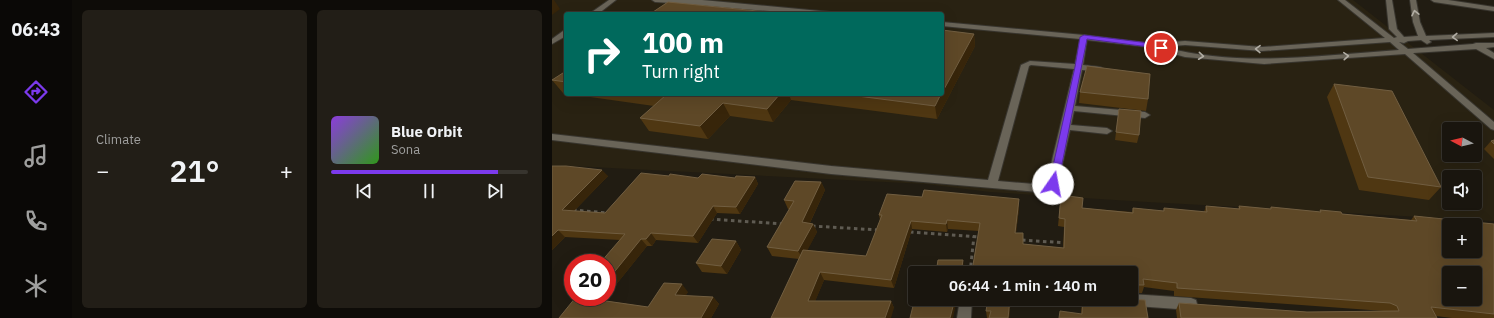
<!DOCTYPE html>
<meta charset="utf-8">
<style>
:root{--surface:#19150e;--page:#221e17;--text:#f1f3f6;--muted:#9f9f9e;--line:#37342e;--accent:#7c3aed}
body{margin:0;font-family:"IBM Plex Sans",sans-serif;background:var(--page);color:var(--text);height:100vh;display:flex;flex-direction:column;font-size:15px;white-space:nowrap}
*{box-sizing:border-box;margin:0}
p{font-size:13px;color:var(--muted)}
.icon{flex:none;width:22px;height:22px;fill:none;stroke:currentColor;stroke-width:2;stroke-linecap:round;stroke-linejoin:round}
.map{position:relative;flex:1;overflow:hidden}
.sheet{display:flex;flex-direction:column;gap:10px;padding:10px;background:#0e0c08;width:480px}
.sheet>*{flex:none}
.top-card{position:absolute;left:12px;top:12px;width:380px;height:84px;border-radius:4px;box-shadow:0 4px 16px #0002,0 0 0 1px var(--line);background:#00695c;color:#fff;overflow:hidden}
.needle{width:26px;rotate:277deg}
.fabs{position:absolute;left:890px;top:122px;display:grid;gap:8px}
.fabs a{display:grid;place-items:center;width:40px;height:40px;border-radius:4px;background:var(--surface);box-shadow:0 4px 16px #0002,0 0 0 1px var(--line);font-size:20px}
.speed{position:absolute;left:12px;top:254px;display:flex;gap:8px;font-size:20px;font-weight:700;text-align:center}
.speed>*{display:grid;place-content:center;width:52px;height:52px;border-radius:50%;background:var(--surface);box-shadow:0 4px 16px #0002,0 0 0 1px var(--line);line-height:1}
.speed .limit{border:6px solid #d22;background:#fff;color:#111}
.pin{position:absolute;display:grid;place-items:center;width:34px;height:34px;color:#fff;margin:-17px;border:2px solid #fff;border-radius:50%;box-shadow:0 1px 4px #0007}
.me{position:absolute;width:44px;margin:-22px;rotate:12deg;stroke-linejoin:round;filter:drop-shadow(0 0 3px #0008)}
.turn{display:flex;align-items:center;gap:14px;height:84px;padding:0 12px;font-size:18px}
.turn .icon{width:52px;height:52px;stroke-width:2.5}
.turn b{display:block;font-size:28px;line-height:34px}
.big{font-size:30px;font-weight:600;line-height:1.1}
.sheet .tile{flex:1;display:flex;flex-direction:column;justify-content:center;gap:6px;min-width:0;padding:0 14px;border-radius:6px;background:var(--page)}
.song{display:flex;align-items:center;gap:12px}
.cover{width:48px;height:48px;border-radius:6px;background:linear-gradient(135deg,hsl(270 70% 55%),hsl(110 70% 35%))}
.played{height:4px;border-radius:2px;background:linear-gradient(90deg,var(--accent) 85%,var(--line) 85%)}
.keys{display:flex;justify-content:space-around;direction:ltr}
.heat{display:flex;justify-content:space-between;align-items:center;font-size:22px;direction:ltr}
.sheet .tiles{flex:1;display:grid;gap:10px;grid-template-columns:repeat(2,1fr)}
.trip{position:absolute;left:356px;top:266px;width:230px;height:40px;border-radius:4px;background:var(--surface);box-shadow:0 4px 16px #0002,0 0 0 1px var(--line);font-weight:600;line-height:40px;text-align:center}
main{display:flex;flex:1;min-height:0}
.tabs{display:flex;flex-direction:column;width:72px;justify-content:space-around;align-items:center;background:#0a0806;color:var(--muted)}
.tabs .icon{width:28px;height:28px}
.tabs .selected{color:var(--accent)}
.tabs b{font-size:18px;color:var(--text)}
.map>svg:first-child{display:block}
</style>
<main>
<nav class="tabs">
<b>06:43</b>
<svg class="icon selected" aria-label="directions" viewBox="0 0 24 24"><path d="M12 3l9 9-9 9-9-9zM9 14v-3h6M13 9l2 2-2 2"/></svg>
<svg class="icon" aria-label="music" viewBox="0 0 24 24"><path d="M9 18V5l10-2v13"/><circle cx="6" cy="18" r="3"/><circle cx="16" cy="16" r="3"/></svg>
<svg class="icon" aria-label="phone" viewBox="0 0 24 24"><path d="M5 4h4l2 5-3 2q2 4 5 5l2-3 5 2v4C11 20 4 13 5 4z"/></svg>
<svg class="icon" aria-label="climate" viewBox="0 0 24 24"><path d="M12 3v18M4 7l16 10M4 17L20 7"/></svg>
</nav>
<section class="sheet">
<div class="tiles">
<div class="tile"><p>Climate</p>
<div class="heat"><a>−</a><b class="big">21°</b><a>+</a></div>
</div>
<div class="tile">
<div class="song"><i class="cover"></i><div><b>Blue Orbit</b><p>Sona</p></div></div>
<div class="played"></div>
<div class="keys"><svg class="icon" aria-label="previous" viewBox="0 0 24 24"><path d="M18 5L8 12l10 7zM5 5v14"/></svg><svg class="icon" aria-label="pause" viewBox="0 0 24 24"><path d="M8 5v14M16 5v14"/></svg><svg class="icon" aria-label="next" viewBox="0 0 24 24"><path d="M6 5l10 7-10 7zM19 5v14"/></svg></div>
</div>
</div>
</section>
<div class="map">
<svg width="942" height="318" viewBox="0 0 942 318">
<rect width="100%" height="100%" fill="#211c12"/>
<!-- built -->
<path fill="#292212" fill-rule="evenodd" d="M0,0H801L942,110V221L595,202L438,192L373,184L0,165ZM14,14H390V94H14ZM897,129H923V155H897ZM897,177H923V203H897Z"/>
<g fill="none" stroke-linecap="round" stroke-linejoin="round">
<defs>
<path id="lane" d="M57,0H64L46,14H37Z
M100,0H150L279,12L283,14C223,14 163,5 103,2Z
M786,0H793L842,38L845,37L837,29L834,0H840L845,29L852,37L866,36L861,22L858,0H864L868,22L874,36L942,33V37L877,40L879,42L875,44L869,40L856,41L852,43L847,42L856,49L921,44L924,43H942V47L934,48L942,53V59L924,49L861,53L942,122V130L939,129L853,54L712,64L633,57L596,47L535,40L531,65L548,67L552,69L548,71L530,70L523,106L593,112L598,115L593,118L522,111L519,125L555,128L560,131L555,134L518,130L506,184L501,192L497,193L279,174L0,140V134L279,166L436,180L469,65L478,61L523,64L528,39L390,26V22L532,35L604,44L607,43L633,41L710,47L833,38ZM838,42L847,50C770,55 689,68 612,47L633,45L710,51ZM479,65L522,69L494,185L446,181L477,66Z
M11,31H14V36L0,44V39Z"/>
<path id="street" d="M579,294L639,298L644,300L645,304L644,308L639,310L570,305L565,303L564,299H579Z
M408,299H420L419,318H405Z"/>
<path id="secondary" d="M879,0H896L942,7V11L882,2Z"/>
</defs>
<!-- lane casing -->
<use href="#lane" stroke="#38352e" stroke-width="2"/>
<!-- street casing -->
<use href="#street" stroke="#38352e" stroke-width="2"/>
<!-- secondary casing -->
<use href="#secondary" stroke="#38352e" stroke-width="2"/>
<!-- path -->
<path stroke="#5f5b52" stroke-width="3" stroke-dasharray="3.5 3.5" stroke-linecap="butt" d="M21,210L56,213
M158,219L231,224
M260,226L327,230
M358,232L429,237
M470,240L515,243
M418,273L422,236"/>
<!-- lane -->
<use href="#lane" fill="#696458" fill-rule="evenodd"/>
<!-- street -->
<use href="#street" fill="#696458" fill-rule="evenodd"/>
<!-- secondary -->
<use href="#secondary" fill="#696458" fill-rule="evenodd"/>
</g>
<!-- wall -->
<path fill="#4f3712" d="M422,34L423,46L385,119L239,100L221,122L178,116L156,139L97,131L88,118L102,106L17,94H390Z
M14,71V94L11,93L0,80Z
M782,84L889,187L877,200L807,190L775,97Z
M528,92L596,99L594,111L527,103Z
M567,109L587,135L585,143L563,140Z
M942,140V159L932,149L939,141Z
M0,166L56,176L22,211L53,213L146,178H183L203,177L206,184L188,214L165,213L146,243L104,240L100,246H95L55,296V263L68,240L13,237L0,250Z
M269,182L273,190L258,223L261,224L265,232L255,250L314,256L328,220L327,215L370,197L467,199V208L464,233L471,244L511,248L512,227L506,226L509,195L530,208L580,212L581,208L611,211L612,208L652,212L654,206L686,209L687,206L718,209L719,207L768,212V210L790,214L859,220L862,216L942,224V318H900L884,316L885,318H625L624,310L627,303L755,312L832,311L622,296V291L592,287L590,293H579V273H420V271L427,231L396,229L395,232L360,229L342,288L272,280L263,301H339L342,308L219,318L247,259L220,256L215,247L238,209H236L232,200Z
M184,241L189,250L175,274L150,272L144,263Z
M136,292L133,296L161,297L167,304L159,318H7L34,298V297H54L52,299H48L49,300L96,307Z
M436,299H459L457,318H435L434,311Z
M530,299H576L529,314Z"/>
<!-- shaded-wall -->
<path fill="#37250a" d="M0,0H2L8,9L0,15Z
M422,34L423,46L385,119L383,106L389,94H390V93Z
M228,94H237L239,100L221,122L215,109Z
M171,103L178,116L156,139L148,126Z
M50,170L56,176L16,217L10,210Z
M203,177L206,184L188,214L184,207Z
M269,182L273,190L254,231L250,222Z
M467,199V208L463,241V233Z
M161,206L165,213L146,243L141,236Z
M395,220L396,229L395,232L394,224Z
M359,221L360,229L342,288L339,280Z
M261,224L265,232L251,259L246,251Z
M6,230L13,237L0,250V236Z
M99,233L104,240L100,246L94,239Z
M89,239L95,246L55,296V281Z
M184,241L189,250L175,274L169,266Z
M411,260L412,267L411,273H409Z
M268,272L272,280L260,309L256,301Z
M130,284L136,292L129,302L123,295Z
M50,297H54L52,299Z
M161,297L167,304L159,318H149Z
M403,299H405L401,318H398Z
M458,299H459L457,318H456Z
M339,301L342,308L339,318H333Z"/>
<!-- building -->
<path fill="#5e4827" stroke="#715e41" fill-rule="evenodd" d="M116,2L235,14H98Z
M390,30L422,34L390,93Z
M535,66L598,74L596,99L528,92Z
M14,71V82L0,80Z
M782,84L840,91L889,187L816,177Z
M105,94H228L215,109L171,103L148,126L88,118L114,95Z
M290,94H389L383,106Z
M567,109L589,111L587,135L564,132Z
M942,140V144L939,141Z
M0,166H14L50,170L10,210L53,213L89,173L117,176L118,174L146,178L150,174L183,178L184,176L203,177L184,207L161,206L141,236L99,233L94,239H89L55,281V263H48L73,234L6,230L0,236Z
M243,181L269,182L250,222L261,224L246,251L215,247L242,201L232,200Z
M372,190L467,199L463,233H471V244L512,248L513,219L507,218L509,195L531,198L530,208L581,213V208L612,211V208L655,212L654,206L688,209L687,206L719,209V207L769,212L768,210L789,212L790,214L865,221L862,216L942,224V314L879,307L885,318H629L627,303L755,312L847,311L845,306L838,303L625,288V283L591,279L592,285H581L580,290H579V273H440V272L420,271L428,223L395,220L394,224L359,221L339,280L268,272L256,301H339L333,318H219L251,250L314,256L330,215H327L335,194L370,197ZM897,225H923V251H897ZM897,273H923V299H897Z
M160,239L184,241L169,266L144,263Z
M386,260H411L409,273H384Z
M112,283L130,284L123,295L161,297L149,318H7L24,297L47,299V300L96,307Z
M375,299H403L398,318H358L362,302H375Z
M436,299H458L456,318H437L439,311H434Z
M531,299H576L593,300L596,318H507L508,311L530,314Z"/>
<!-- one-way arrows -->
<defs><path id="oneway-chevron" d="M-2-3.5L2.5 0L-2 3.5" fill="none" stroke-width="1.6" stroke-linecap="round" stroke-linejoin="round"/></defs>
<g stroke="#b2aea5">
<use href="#oneway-chevron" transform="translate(863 13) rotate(-102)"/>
<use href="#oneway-chevron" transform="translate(903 37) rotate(178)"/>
<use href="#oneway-chevron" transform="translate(706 49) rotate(-179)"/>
<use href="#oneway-chevron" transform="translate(649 56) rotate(6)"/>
<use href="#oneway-chevron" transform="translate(794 56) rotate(-4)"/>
</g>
<!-- route -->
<path fill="#7c3aed" stroke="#51269a" d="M532,35L597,43L613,48L609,50L597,47L535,39L506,184L501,187L497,184L523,67L528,37Z"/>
</svg>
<div class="fabs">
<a><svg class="needle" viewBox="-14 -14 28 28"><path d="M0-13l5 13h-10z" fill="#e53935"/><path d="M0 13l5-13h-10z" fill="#9f9f9e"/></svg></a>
<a><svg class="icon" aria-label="sound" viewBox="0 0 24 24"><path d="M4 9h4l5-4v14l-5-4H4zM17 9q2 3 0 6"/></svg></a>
<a>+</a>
<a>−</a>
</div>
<div class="speed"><div class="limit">20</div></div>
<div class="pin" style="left:609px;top:48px;background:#d93025"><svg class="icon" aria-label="arrive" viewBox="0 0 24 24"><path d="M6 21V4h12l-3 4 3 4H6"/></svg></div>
<svg class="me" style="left:501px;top:184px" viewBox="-20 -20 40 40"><circle r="19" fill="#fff"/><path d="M0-13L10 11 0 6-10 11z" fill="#7c3aed"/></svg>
<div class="trip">06:44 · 1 min · 140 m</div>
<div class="top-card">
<div class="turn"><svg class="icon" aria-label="right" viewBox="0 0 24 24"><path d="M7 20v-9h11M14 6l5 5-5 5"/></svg><div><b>100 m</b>Turn right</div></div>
</div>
</div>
</main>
